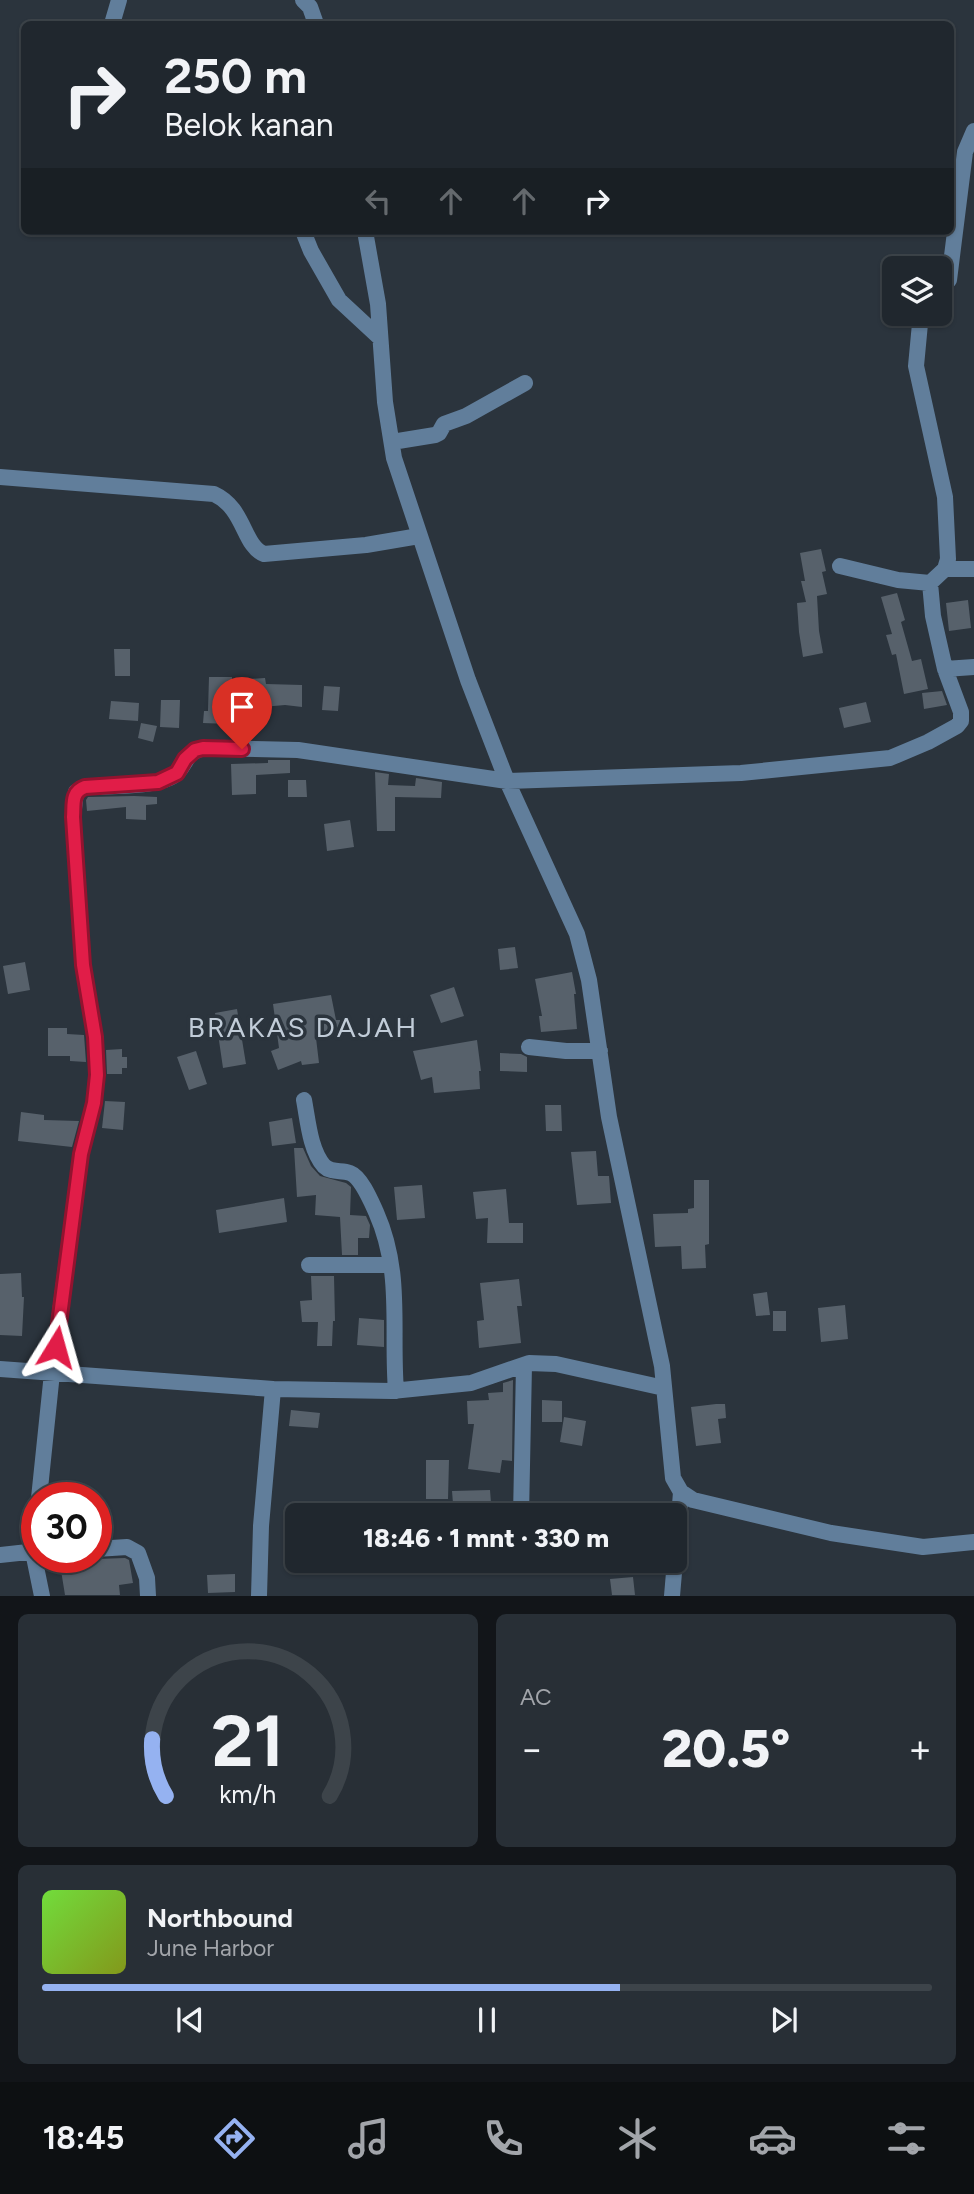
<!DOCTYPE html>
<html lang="id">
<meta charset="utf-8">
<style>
:root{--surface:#20272e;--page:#282f36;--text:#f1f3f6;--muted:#a2a5aa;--line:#3d444a;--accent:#95b2f1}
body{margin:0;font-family:Figtree,sans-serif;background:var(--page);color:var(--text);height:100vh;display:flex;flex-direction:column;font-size:26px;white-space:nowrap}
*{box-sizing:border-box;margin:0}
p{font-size:23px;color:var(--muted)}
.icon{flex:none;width:38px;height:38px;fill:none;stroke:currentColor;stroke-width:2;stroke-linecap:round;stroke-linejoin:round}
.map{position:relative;height:1596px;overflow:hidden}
.details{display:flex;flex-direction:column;gap:18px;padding:18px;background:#121519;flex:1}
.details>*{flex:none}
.guide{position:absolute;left:21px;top:21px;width:933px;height:214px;border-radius:10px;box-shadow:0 2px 5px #0004,0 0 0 2px var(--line);background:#20272e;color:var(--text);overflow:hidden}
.controls{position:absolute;left:882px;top:256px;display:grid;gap:14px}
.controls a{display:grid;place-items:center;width:70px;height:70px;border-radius:10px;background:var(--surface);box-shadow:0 2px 5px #0004,0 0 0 2px var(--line);font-size:35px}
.speed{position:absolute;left:21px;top:1482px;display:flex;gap:14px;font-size:35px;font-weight:700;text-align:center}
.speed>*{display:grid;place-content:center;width:91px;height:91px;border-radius:50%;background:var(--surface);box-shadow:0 2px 5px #0004,0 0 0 2px var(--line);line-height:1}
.speed .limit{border:10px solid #d22;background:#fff;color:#111}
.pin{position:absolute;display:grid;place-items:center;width:60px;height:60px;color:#fff;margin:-72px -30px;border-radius:50% 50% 50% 0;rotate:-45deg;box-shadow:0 0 7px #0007}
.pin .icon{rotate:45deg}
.me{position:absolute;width:77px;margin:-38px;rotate:8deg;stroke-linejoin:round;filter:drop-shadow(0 0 5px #0008)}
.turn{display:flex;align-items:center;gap:24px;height:147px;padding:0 28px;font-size:32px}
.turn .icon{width:91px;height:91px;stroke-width:2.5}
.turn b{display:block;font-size:49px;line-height:60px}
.lanes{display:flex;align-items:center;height:66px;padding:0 28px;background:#0003;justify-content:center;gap:35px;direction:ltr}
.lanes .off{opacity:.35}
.big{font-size:52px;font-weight:800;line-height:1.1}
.details .card{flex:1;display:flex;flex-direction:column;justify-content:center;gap:10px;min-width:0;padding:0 24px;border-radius:10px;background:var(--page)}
.details .dial{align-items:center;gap:0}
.dial svg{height:182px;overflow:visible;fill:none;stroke:var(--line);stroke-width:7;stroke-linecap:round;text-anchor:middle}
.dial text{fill:var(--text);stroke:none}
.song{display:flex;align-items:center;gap:21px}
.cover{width:84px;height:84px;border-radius:10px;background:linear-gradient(135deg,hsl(100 70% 55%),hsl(70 70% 35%))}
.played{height:7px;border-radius:4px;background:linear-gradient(90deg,var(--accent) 65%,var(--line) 65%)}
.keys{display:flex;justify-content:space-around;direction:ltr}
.heat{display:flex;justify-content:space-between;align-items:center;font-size:38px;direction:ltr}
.details .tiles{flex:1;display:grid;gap:18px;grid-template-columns:1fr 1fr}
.card:last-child{grid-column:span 2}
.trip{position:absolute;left:285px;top:1503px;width:402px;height:70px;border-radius:10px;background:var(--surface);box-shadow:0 2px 5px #0004,0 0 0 2px var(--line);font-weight:800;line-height:70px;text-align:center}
.tab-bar{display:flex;height:112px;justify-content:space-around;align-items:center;background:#0d1012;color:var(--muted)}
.tab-bar .icon{width:49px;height:49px}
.tab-bar .on{color:var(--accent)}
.tab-bar b{font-size:32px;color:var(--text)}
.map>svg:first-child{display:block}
</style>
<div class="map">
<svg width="974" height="1596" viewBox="0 0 974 1596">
<rect width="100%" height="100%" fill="#2b343d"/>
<!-- building -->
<path fill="#57616b" d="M821,549L826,571L822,572L827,594L817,596L819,631L823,653L803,657L799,632L797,603L806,602L801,581H805L800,553Z
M897,593L905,620L901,622L912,661L921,659L928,689L904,694L896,654L892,655L886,635L892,634L881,597Z
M968,600L971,628L949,631L946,603Z
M114,649H130V676H115Z
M209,677H232V680L265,678L266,684L302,685V707L285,705L250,708L249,728H229V724L203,723L204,711H208Z
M324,686L340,687L338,711L322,710Z
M942,691L947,705L924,709L922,693Z
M161,700H180L179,728L160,727Z
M111,701L139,703L138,721L109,719Z
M866,702L871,722L844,728L839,708Z
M141,723L157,726L153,742L138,738Z
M268,760H290V773L256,775V794L232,795L231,764L268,763Z
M375,772L389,774L388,785L415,786L416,778L442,782L441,798L395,797V831H377Z
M288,780H306L307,797H288Z
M134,796L157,797V804L146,805V820L126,819V807L87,811L86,800L88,797Z
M350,820L354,847L327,851L324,824Z
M515,947L518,968L500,970L498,949Z
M25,962L30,990L8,994L3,966Z
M572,972L576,994H574L577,1029L541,1032L539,1016H542L535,979Z
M454,987L464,1016L441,1023L430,995Z
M331,995L336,1020H340L342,1031L320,1035V1038H316L319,1063L302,1065L301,1061L278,1070L271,1051L279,1048L273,1004Z
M237,1009L246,1064L223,1068L215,1013Z
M48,1028H67V1034L84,1035L86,1062L70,1061V1056H48Z
M477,1040L481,1071H479L480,1089L434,1093L432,1077L421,1080L413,1051Z
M122,1049V1057H127V1068H122V1074H107L106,1050Z
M196,1051L207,1084L189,1090L177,1057Z
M500,1053L521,1054L527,1057V1072L500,1071Z
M105,1101L125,1102L123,1130L102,1128Z
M545,1105H561L562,1131H546Z
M21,1112L44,1115V1120L79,1121L72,1147L18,1141Z
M292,1118L296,1143L272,1146L269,1122Z
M294,1148H303L311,1166L320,1176L346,1183L351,1187L350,1215L366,1216L370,1225L369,1238H358V1255H342L340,1217L315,1215L316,1195L297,1197Z
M596,1151L598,1176H609L611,1203L577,1205L571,1152Z
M694,1180H709V1244L705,1245L706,1268L682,1269L681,1246L655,1247L653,1214L688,1213V1209L694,1208Z
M422,1185L425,1218L397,1220L394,1187Z
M506,1189L509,1223H523V1243H487L488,1218L476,1219L473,1192Z
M284,1198L287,1222L219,1233L216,1210Z
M21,1273L22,1297H24L22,1336L0,1335V1274Z
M311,1276H334L335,1321H333L332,1346H317L318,1322H302L300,1301L312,1300Z
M519,1279L522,1306H517L521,1343L479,1348L477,1321L484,1320L480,1283Z
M767,1292L770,1315L756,1316L753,1294Z
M845,1305L848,1339L821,1342L818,1308Z
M773,1311H786V1331H773Z
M359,1318L384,1320V1347L357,1345Z
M513,1380L512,1461L502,1460L500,1473L468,1469L474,1424H468L467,1401L489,1400L488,1393L503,1392V1383Z
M542,1400L562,1401V1422H542Z
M716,1404H725L726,1418L718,1419L721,1443L696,1446L691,1407Z
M291,1410L320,1413L318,1428L289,1426Z
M564,1417L586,1421L582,1446L560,1442Z
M426,1460H449L448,1499H426Z
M490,1490L492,1516H454L452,1491Z
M59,1558L97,1559L125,1558L129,1560L133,1583L119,1585L120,1595H65Z
M235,1574V1592L208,1593L207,1575Z
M633,1577L635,1595H612L610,1579Z"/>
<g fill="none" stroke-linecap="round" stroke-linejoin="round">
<!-- minor -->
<path stroke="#617e9b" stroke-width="16" d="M303,0L310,7L316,24
M112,24L119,0
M303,231L311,251L339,300L380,338
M365,231L378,304L385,402L394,458L468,680L507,781L577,934L589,980L609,1117L662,1366L673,1478L681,1492L693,1500L831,1533L923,1547L974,1542
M940,290L949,280L965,152L974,131
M392,442L435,435L439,433L444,424L466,416L525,383
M0,477L214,494C245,508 243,546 264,554L366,545L419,536
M840,566L898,580L930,583
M945,569H974
M945,669L974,667
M529,1047L566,1051H600
M304,1100C308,1121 310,1150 324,1166C331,1173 341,1170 350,1173C361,1177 371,1201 376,1212C403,1273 391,1328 396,1391
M309,1265H391
M0,1369L273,1389L392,1391L471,1383L529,1363L556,1364L664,1388
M39,1498L52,1373L81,1154L94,1103L97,1075L95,1037L83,965L73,817L76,792L85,787C105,786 163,788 177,773C189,761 184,754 203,748L298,750L507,781L741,773L890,758L928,742L957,726L961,721V712L945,669L933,616L930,583L945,569L948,559L945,497L916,366L921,313
M521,1516L524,1365
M37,1520L33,1552L42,1596
M96,1549L127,1547L138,1553L147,1578L148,1596
M0,1555L37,1551
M676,1556L681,1492
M259,1596L261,1526L273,1389
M672,1596L675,1561"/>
</g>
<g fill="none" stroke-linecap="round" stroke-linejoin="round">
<defs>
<path id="route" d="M56,1347L81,1154L94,1103L97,1075L95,1037L83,965L73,817C74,804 71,792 85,787L158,782L177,773L185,759L195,750L203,748L242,749"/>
</defs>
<!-- route casing -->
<use href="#route" stroke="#92132f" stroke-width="18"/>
<!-- route -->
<use href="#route" stroke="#e11d48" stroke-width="12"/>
</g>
<g text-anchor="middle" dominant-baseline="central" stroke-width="7" stroke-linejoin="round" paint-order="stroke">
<!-- quarter labels -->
<g font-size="28" letter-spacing="2" fill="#c1ccd8" stroke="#2b343d">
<text x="303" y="1027">BRAKAS DAJAH</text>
</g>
</g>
</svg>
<div class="controls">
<a><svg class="icon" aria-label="layers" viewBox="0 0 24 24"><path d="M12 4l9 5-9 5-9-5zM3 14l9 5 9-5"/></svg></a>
</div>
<div class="speed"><div class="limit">30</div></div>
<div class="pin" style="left:242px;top:749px;background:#d93025"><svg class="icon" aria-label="arrive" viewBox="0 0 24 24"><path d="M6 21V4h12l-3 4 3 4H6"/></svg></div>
<svg class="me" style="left:56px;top:1347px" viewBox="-20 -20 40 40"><path d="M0-17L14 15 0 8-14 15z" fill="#e11d48" stroke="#fff" stroke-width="4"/></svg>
<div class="trip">18:46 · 1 mnt · 330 m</div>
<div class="guide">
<div class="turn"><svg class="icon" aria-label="right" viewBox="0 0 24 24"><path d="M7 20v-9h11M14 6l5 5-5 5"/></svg><div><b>250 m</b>Belok kanan</div></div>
<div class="lanes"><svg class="icon off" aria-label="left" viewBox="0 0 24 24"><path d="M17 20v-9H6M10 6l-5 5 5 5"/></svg><svg class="icon off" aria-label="ahead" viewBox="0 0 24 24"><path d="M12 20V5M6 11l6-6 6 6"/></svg><svg class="icon off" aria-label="ahead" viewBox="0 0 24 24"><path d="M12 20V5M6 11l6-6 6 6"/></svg><svg class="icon" aria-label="right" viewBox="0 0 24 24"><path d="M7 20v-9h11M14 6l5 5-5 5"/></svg></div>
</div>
</div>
<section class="details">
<div class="tiles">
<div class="card dial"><svg viewBox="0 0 100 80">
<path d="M14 69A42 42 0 1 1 86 69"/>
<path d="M14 69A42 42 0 0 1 8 44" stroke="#95b2f1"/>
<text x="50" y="56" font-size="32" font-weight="700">21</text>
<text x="50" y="72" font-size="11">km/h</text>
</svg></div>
<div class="card"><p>AC</p>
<div class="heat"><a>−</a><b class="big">20.5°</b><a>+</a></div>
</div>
<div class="card">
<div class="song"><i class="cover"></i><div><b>Northbound</b><p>June Harbor</p></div></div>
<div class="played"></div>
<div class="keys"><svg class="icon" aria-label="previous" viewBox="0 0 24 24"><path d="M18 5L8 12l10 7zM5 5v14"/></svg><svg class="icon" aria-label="pause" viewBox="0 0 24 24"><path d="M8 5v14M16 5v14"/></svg><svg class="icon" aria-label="next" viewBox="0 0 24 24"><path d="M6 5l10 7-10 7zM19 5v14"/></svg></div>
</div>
</div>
</section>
<nav class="tab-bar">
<b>18:45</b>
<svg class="icon on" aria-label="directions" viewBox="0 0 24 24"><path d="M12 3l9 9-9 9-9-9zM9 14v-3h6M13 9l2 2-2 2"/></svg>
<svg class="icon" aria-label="music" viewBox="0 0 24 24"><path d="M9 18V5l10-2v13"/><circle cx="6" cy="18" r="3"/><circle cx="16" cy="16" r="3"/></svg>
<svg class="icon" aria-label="phone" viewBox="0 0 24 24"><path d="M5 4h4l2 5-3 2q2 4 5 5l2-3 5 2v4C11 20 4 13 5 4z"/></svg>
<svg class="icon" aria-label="climate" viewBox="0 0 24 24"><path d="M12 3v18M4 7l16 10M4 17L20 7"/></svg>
<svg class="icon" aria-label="car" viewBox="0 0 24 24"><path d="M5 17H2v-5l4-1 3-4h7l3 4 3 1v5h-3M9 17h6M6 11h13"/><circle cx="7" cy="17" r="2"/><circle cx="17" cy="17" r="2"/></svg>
<svg class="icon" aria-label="filters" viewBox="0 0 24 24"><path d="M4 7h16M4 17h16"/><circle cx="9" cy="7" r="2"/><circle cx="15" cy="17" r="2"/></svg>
</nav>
